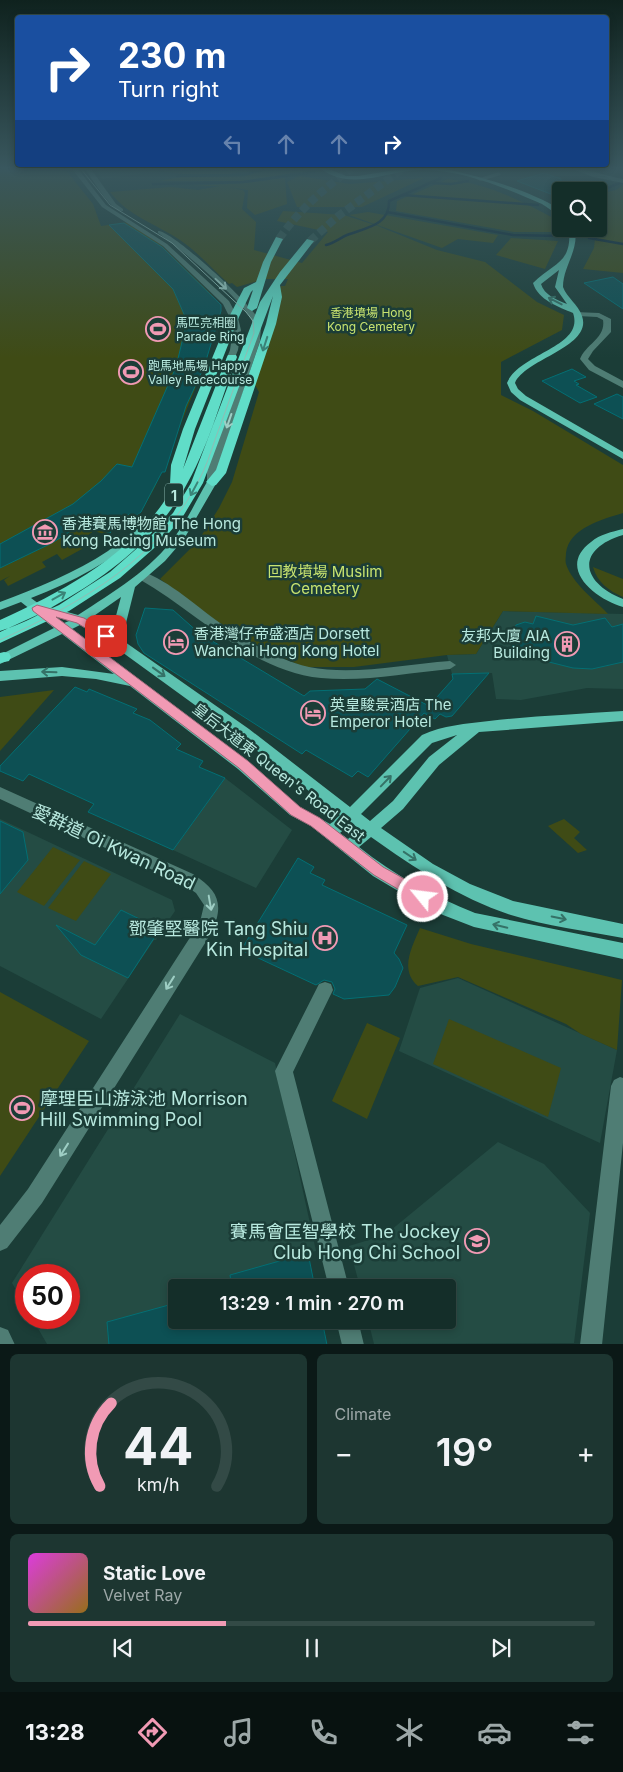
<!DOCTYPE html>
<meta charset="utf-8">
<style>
:root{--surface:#142e29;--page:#1d3631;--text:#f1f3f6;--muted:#9da8a8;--line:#334a46;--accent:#f19ab4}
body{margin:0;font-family:Inter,"Noto Sans TC",sans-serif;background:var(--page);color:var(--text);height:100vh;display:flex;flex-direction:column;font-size:19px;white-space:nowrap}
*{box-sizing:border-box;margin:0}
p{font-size:16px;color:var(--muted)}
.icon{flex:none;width:28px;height:28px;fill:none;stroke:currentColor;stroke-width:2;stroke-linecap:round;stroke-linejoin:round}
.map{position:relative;height:1344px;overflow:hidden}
.details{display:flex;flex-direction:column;gap:10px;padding:10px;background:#0b1917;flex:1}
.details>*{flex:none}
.guide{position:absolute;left:15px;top:15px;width:594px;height:152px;border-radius:5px;box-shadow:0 2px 8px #0003,0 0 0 1px var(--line);background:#1a4fa0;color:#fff;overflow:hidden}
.tools{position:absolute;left:552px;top:182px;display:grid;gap:10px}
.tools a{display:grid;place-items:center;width:55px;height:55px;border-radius:5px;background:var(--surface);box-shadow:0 2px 8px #0003,0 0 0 1px var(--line);font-size:25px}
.speed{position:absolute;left:15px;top:1264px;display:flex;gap:10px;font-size:25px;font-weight:700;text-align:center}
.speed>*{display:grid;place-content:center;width:65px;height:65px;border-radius:50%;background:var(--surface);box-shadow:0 2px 8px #0003,0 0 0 1px var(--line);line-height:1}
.speed .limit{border:8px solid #d22;background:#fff;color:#111}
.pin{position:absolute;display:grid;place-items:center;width:42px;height:42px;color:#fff;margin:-21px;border-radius:10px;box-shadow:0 2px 8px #0006}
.me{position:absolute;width:55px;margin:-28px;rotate:299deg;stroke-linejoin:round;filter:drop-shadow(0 0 4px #0008)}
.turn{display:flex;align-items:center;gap:18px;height:105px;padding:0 20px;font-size:22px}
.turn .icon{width:65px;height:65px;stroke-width:2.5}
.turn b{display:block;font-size:35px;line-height:42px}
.lanes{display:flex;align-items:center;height:48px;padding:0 20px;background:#0003;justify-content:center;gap:25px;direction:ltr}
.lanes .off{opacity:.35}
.big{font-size:38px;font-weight:600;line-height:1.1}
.details .card{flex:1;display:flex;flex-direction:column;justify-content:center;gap:8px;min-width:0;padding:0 18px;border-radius:8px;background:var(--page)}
.details .dial{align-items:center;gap:0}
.dial svg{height:130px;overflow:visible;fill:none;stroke:var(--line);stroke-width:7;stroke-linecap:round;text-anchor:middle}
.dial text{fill:var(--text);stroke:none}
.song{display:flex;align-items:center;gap:15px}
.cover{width:60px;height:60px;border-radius:8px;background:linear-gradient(135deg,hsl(300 70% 55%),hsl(40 70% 35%))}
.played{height:5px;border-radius:2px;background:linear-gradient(90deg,var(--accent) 35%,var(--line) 35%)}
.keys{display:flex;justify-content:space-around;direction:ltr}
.heat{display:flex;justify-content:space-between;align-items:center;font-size:28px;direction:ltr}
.details .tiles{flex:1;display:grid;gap:10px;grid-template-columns:1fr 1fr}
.card:last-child{grid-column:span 2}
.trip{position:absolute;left:168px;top:1279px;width:288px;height:50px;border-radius:5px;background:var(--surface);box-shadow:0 2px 8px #0003,0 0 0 1px var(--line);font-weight:600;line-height:50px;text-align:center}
.menu{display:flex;height:80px;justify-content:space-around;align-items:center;background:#081210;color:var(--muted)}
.menu .icon{width:35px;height:35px}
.menu .selected{color:var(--accent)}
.menu b{font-size:22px;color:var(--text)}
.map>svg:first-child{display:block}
</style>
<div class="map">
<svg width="623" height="1345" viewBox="0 0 623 1345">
<rect width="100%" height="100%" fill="#1b3d37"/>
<!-- built -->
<path fill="#244c44" d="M96,169H168L169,170L102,179Z
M503,611L623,614V689L587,688L521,700L496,699L492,673L452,674L447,655L476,654Z
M225,778L292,830L256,888L173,850Z
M0,819L172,900L175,911L162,930L160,929L159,931L161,933L156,940H154L101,1019L0,966Z
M458,978L617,1050L600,1143L399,1051L420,988Z
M180,1014L275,1063L316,1251L308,1253L315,1287L176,1288V1320H322L327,1344H47L32,1318H69V1275H26V1307L12,1283Z
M498,1142L544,1164L590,1213L574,1343L374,1344L368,1320H446V1288L360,1287L349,1246L385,1235Z"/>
<!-- green -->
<path fill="#3f4b15" d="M0,169H65L93,204L101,226L129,222L160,244L212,295L219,305L204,367L155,487L141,512L107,535L94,531L70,547L84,546L82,549L62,560L57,554L42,562L46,567L8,586L4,580L10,576L0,581Z
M255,169C225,177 187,176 156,170Z
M271,169L311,170L241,181H159L181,177L243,176Z
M299,176L350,184L424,178L362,207H297L287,182Z
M285,178L287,204L255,215L247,208L248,190L227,187L243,190L245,193L242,209L256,222L254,250L302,263L328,232L277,221L283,211L344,215L378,226L437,250L485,262L537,302L564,315L562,330L501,362V395L533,411L623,465V513C603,519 569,528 566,553C566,556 565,561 566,564C572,583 595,600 608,614L503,611L476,654L447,655L354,667H305L290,661L252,642L218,622L160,579L198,541L219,508L232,482L259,392L255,385L275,301L281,286H285L288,279H265L237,287L232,283L229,284C213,270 198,252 180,240C156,224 128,216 110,192L171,187L198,190L220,186H191L246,183Z
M448,179C487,184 521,200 555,219L560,232H514L396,211L397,201Z
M623,185V273L583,269L594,248L596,229H599V194L616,190Z
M368,212L498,235L493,243L458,239L442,248L349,215Z
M511,238L558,241L545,269L496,255Z
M593,567L623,579V597C609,591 597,582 593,567Z
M54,690L0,751V697Z
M564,819L580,832L574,838L587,850L578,853L548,826Z
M53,847L80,860L44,906L17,892Z
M84,861L111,874L76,921L48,908Z
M420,928L471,944L622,980L617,1050L581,1034L566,1024L458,977L418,986C399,970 412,947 420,928Z
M0,992L89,1041L0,1176Z
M449,1019L561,1068L548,1117L433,1064Z
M367,1023L400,1038L367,1119L332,1101Z"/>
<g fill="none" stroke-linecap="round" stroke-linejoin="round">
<!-- stream -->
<path stroke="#082334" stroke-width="2.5" d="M177,176L244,175L265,169
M432,183L451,184L468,181
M153,184L243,182L314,172
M599,191L623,182
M403,195L538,205
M387,212L513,235L561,236
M589,238L623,244
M326,245C334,243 340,238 347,235C364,228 390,226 389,201L441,178"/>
</g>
<!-- building -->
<path fill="#0d5054" stroke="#036f74" d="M544,173L561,179V198L517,181Z
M124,223L162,247L221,305V311L204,367L186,406L165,472H162L141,512L136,516L129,514L110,533L101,530L92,520L87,521L52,543L0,568V544L73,504L101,481L117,464L132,467L176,367L187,321L173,289L109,225Z
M613,277L623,284V309L584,283Z
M572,369L586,377L574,381L579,384L576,385L597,397L580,403L542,381Z
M617,394L623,397V419L594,404Z
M145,608L173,610L199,633L304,696L310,691L365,689L377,679L429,706L453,679L452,674L489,673L452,716L446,717L440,714L435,719L424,713L368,777L358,771L352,777L306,750L302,754L144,653L138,644L136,635Z
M536,616L573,625L605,618L612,627L623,624V662L592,669L573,668L517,654L513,650L511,639L516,625L525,622L533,624Z
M75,687L87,692L89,689L137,709L133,713L150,720L181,744L176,749L203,761L199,767L225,778L173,850L88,812L94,804L29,774L23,781L0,771V766Z
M0,821L23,832L28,860L0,894Z
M298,858L314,867L310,873L325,880L322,885L407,925L394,953L399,959L403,968L395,987L389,995L344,999L333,994L335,989L332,982L324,980L316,985L241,950Z
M121,910L160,929L128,978L81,955L56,925L95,945Z
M308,1253L315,1288H232L230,1275Z
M176,1303V1320H322L327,1345H109L107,1322Z"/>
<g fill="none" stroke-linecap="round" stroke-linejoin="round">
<!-- highway-tunnel -->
<path stroke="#335750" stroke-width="8" stroke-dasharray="8 4" stroke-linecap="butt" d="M279,239C299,210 323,189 351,169
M310,241L337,217L402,169"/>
<!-- minor -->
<path fill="#4f7d74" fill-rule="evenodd" d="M72,169H78L106,205L167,244L229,301L238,318L241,330L238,350L229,372L222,370L230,350L233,330L230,318L223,304L163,246L102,207Z
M85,169H91L116,204L123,209V211C111,212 93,180 85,169Z
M573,169C589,169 607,176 623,179V183L593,177Z
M499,172L501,175L480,181L477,179Z
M158,231C172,230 254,306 260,322C262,328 260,335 260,341L217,470V482L212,485L207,482V470L252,341C252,335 254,327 252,321C245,302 177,246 158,233Z
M575,312L599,313L611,319V332L593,351L588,359L595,366L623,381V388L589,370L580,359C586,344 606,338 603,320L597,317L578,316H575Z
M143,572C167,579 201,610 223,625C249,642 278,660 309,667C354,676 404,664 450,661L456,665L450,669C407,673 364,682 321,678C251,671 197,612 139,579L137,576Z
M0,787L193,874C219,891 224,904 212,932L42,1203L7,1248L0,1251V1225L28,1189L200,922L204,905L196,893L183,884L0,799Z
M325,982L331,984L333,990L293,1072L349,1288H329L275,1071L319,984Z
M620,1077L623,1078V1143L602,1345H580L611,1086L614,1080Z
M336,1320H358L364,1345H342Z
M0,1327L8,1330L15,1345H0Z"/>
<!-- major -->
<path fill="#5dc2b0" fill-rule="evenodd" d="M321,169H329L346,176H358L402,169H446L450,170C482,177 531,191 559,209L561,211V216C554,213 549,208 542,204C506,188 460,169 421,170C388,170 353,192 321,169Z
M569,229H575C579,251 563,266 563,287C567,298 578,304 582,316C593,347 525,359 515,383L518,389L526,396L623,452V459L520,400L511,392L507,383C519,353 585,347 573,313C559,307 538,300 533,283C554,262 572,264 569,229ZM559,270L555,287L567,304C557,300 544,295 541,284Z
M212,479L217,482L184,539L165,561L135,587L125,627V642L249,729L350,807L422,735C443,725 466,724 489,721C534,716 578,714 623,711V721L479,732L439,765L403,809L381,828L433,864L470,884L513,901L623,924V938C587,931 545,926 511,915C459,898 415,868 371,837L359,847C394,875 433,896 475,913L623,943V959L474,927L443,915L405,895L373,876L311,826L290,815L238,769L130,686L96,679L62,676L0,681V671L62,667L114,674L62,634L0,664V655L54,628L21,602L0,610V602C37,588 75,573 108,551C117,545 137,524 146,527L147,529L146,531C112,561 73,582 31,598L43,607L46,606L78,615C113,592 151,570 176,535C188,519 197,499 207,482ZM121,597L113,627V635L88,620ZM56,617L69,621L64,623ZM80,625L115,647L239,737L340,815L330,824L300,807L248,761L72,629ZM457,735L429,757L393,801L370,821L361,814L432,743ZM351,823L360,829L348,839L340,833Z
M623,529V535C576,549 580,582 623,599V607C595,599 556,568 591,542C600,534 612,532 623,529Z"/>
<!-- highway -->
<path fill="#60ddc8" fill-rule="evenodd" d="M276,237L283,239L271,262L257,308L252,311L247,308L253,290L251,292L239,317L195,429L183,469L227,357L228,355H236L237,357C220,402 208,449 183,491C156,537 114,571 68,598C47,610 24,624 0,631V620C66,590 137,552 173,487L170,484L171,465L183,429L229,317L244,288L256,282L263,262Z
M307,239L314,241L280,285L282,297L276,324L226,473L216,485L212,486L206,482L216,470L266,324L273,296L203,483L182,518L161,542L120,578L69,611L0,643V632L59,605L110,572L151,536L173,513L191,483L260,302L280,272Z
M4,652L9,653L11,657L9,661L0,663V653Z"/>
<!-- tram -->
<path stroke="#90bdb4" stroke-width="1" d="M0,640C81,603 164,557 203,472C210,457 214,441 220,426C231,395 243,364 254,333L253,321L246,312L172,243L110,205L81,169"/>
</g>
<!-- one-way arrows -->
<defs><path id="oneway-shaft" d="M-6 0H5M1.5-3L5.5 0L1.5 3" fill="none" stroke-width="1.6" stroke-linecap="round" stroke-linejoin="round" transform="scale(1.25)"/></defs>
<g stroke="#9ecec4">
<use href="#oneway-shaft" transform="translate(221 284) rotate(43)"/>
<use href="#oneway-shaft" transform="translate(229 421) rotate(109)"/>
<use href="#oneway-shaft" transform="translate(210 903) rotate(80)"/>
<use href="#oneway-shaft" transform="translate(170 983) rotate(122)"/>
<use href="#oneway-shaft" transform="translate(64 1150) rotate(122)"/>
</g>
<g stroke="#357267">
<use href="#oneway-shaft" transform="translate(555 301) rotate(-153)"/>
<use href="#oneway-shaft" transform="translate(49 672) rotate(-178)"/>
<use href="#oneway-shaft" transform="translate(159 672) rotate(36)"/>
<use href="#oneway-shaft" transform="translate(386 781) rotate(-46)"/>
<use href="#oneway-shaft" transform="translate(410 856) rotate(34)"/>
<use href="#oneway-shaft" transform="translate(559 918) rotate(12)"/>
<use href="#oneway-shaft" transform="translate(500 926) rotate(-167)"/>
</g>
<g stroke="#3a8578">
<use href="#oneway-shaft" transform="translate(265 344) rotate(108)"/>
<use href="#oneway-shaft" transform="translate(194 489) rotate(118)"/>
<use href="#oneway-shaft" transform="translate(59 596) rotate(-29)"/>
</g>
<!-- sky -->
<linearGradient id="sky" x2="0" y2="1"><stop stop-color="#0f221e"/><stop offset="0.47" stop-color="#39575e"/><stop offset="1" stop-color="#39575e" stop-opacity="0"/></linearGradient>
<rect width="623" height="358" fill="url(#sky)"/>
<!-- route -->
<path fill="#f19ab4" stroke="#9d6475" d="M37,605L84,618L110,633L112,636L110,639H103L77,623L56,617L248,761L300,807L320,818L383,867L428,892L430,897L428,901L423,903L418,901L374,875L311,826L291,815L239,768L33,611L32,608Z"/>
<!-- icons -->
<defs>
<symbol id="stadium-ring" viewBox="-11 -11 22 22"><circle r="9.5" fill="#1b3d37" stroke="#f19ab4" stroke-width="1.5"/><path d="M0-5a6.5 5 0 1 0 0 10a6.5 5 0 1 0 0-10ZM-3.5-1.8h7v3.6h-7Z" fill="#f19ab4"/></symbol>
<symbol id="museum-ring" viewBox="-11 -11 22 22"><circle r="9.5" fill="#1b3d37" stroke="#f19ab4" stroke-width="1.5"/><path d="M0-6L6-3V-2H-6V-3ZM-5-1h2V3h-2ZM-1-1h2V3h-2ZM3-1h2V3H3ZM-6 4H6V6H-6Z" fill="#f19ab4"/></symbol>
<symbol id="hotel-ring" viewBox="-11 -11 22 22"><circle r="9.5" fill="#1b3d37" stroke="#f19ab4" stroke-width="1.5"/><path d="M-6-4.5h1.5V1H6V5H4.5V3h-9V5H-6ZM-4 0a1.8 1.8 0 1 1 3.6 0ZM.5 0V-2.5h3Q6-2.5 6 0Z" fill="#f19ab4"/></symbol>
<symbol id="building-ring" viewBox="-11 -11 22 22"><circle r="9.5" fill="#1b3d37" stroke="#f19ab4" stroke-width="1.5"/><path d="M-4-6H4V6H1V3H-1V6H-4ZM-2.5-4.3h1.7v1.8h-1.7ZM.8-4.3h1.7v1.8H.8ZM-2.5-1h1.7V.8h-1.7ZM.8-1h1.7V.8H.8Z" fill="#f19ab4"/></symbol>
<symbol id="hospital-ring" viewBox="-11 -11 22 22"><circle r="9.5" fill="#1b3d37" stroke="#f19ab4" stroke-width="1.5"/><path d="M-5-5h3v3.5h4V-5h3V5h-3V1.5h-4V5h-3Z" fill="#f19ab4"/></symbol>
<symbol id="school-ring" viewBox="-11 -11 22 22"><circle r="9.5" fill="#1b3d37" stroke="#f19ab4" stroke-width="1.5"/><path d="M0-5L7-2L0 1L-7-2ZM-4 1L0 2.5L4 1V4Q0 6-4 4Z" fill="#f19ab4"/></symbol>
</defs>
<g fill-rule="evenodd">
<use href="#stadium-ring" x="144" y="315" width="28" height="28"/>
<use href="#stadium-ring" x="117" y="358" width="28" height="28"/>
<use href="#museum-ring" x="31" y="518" width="28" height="28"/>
<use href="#hotel-ring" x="162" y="628" width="28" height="28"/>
<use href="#building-ring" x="553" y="630" width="28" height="28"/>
<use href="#hotel-ring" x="299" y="699" width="28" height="28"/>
<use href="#hospital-ring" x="311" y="924" width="28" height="28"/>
<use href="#stadium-ring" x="8" y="1094" width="28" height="28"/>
<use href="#school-ring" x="463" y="1227" width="28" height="28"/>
</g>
<g text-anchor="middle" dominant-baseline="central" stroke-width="5" stroke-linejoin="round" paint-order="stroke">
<!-- far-park labels -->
<g font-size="12" fill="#c8e36f" stroke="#1b3d37">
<text x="371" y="312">香港墳場 Hong<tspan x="371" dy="14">Kong Cemetery</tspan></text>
</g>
<!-- far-poi labels -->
<g font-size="12" fill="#b8e9df" stroke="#1b3d37" text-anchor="start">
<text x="176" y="322">馬匹亮相圈<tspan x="176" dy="14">Parade Ring</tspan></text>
<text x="148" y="365">跑馬地馬場 Happy<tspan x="148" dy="14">Valley Racecourse</tspan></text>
</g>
<!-- shield labels -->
<rect fill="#1b3d37" stroke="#89b5ad" stroke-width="1" x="165" y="483.5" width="18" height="23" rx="4"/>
<g font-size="14" font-weight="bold" fill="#b8e9df">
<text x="174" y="495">1</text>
</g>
<!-- poi labels -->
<g font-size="15" fill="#b8e9df" stroke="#1b3d37" text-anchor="start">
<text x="62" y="523">香港賽馬博物館 The Hong<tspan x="62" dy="17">Kong Racing Museum</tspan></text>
<text x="194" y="633">香港灣仔帝盛酒店 Dorsett<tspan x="194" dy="17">Wanchai Hong Kong Hotel</tspan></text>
<text x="550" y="635" text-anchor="end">友邦大廈 AIA<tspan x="550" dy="17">Building</tspan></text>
<text x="330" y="704">英皇駿景酒店 The<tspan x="330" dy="17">Emperor Hotel</tspan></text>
</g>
<!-- park labels -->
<g font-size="15" fill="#c8e36f" stroke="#1b3d37">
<text x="325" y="571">回教墳場 Muslim<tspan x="325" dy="17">Cemetery</tspan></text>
</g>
<!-- street labels -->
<g font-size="15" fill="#b8e9df" stroke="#1b3d37">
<text transform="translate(279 772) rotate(38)">皇后大道東 Queen's Road East</text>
</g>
<!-- near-street labels -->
<g font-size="18" fill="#b8e9df" stroke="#1b3d37">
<text transform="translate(114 847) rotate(25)">愛群道 Oi Kwan Road</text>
</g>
<!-- near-poi labels -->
<g font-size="18" fill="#b8e9df" stroke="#1b3d37" text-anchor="end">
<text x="308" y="928">鄧肇堅醫院 Tang Shiu<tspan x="308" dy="21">Kin Hospital</tspan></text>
<text x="40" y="1098" text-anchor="start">摩理臣山游泳池 Morrison<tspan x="40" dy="21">Hill Swimming Pool</tspan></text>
<text x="460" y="1231">賽馬會匡智學校 The Jockey<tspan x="460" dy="21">Club Hong Chi School</tspan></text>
</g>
</g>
</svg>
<div class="tools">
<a><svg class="icon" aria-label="search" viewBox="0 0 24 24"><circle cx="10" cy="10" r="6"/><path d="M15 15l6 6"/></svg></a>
</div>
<div class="speed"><div class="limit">50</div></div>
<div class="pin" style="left:106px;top:636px;background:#d93025"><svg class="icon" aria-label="arrive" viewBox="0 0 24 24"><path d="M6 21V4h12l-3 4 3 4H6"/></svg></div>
<svg class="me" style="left:423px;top:897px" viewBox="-20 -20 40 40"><circle r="17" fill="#f19ab4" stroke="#fff" stroke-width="3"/><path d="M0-11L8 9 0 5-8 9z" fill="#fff"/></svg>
<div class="trip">13:29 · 1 min · 270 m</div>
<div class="guide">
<div class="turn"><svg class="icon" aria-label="right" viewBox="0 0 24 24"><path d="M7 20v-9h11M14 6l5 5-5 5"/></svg><div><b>230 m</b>Turn right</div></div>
<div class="lanes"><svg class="icon off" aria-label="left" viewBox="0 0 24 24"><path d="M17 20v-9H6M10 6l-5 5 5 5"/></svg><svg class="icon off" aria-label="ahead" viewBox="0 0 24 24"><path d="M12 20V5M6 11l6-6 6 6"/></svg><svg class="icon off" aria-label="ahead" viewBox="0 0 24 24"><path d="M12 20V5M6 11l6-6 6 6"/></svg><svg class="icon" aria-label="right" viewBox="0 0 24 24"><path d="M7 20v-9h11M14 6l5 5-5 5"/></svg></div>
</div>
</div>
<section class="details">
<div class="tiles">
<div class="card dial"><svg viewBox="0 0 100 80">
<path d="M14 69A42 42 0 1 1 86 69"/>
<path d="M14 69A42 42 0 0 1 21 18" stroke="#f19ab4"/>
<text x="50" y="56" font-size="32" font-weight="700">44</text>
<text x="50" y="72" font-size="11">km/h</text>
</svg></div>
<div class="card"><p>Climate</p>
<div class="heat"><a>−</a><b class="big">19°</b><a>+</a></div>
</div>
<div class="card">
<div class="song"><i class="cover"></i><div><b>Static Love</b><p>Velvet Ray</p></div></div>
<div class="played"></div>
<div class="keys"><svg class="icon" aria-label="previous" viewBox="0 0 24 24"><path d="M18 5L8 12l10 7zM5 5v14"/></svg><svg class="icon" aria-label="pause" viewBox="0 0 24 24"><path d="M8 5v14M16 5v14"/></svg><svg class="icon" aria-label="next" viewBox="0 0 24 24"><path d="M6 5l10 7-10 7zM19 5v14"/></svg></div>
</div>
</div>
</section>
<nav class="menu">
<b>13:28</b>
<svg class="icon selected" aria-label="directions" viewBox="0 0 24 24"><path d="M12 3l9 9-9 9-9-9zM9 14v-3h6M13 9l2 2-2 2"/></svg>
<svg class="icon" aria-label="music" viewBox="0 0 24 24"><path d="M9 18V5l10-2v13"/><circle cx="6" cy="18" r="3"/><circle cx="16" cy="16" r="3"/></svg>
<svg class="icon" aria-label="phone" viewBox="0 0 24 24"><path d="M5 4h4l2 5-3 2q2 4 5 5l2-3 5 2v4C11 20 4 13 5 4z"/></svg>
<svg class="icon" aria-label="climate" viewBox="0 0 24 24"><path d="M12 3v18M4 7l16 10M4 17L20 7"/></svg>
<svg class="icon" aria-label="car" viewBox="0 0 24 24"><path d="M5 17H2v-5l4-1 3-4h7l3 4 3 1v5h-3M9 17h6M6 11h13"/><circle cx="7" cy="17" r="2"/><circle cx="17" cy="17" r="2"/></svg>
<svg class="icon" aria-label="filters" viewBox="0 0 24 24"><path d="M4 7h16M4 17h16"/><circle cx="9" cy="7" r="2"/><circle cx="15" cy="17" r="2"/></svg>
</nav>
